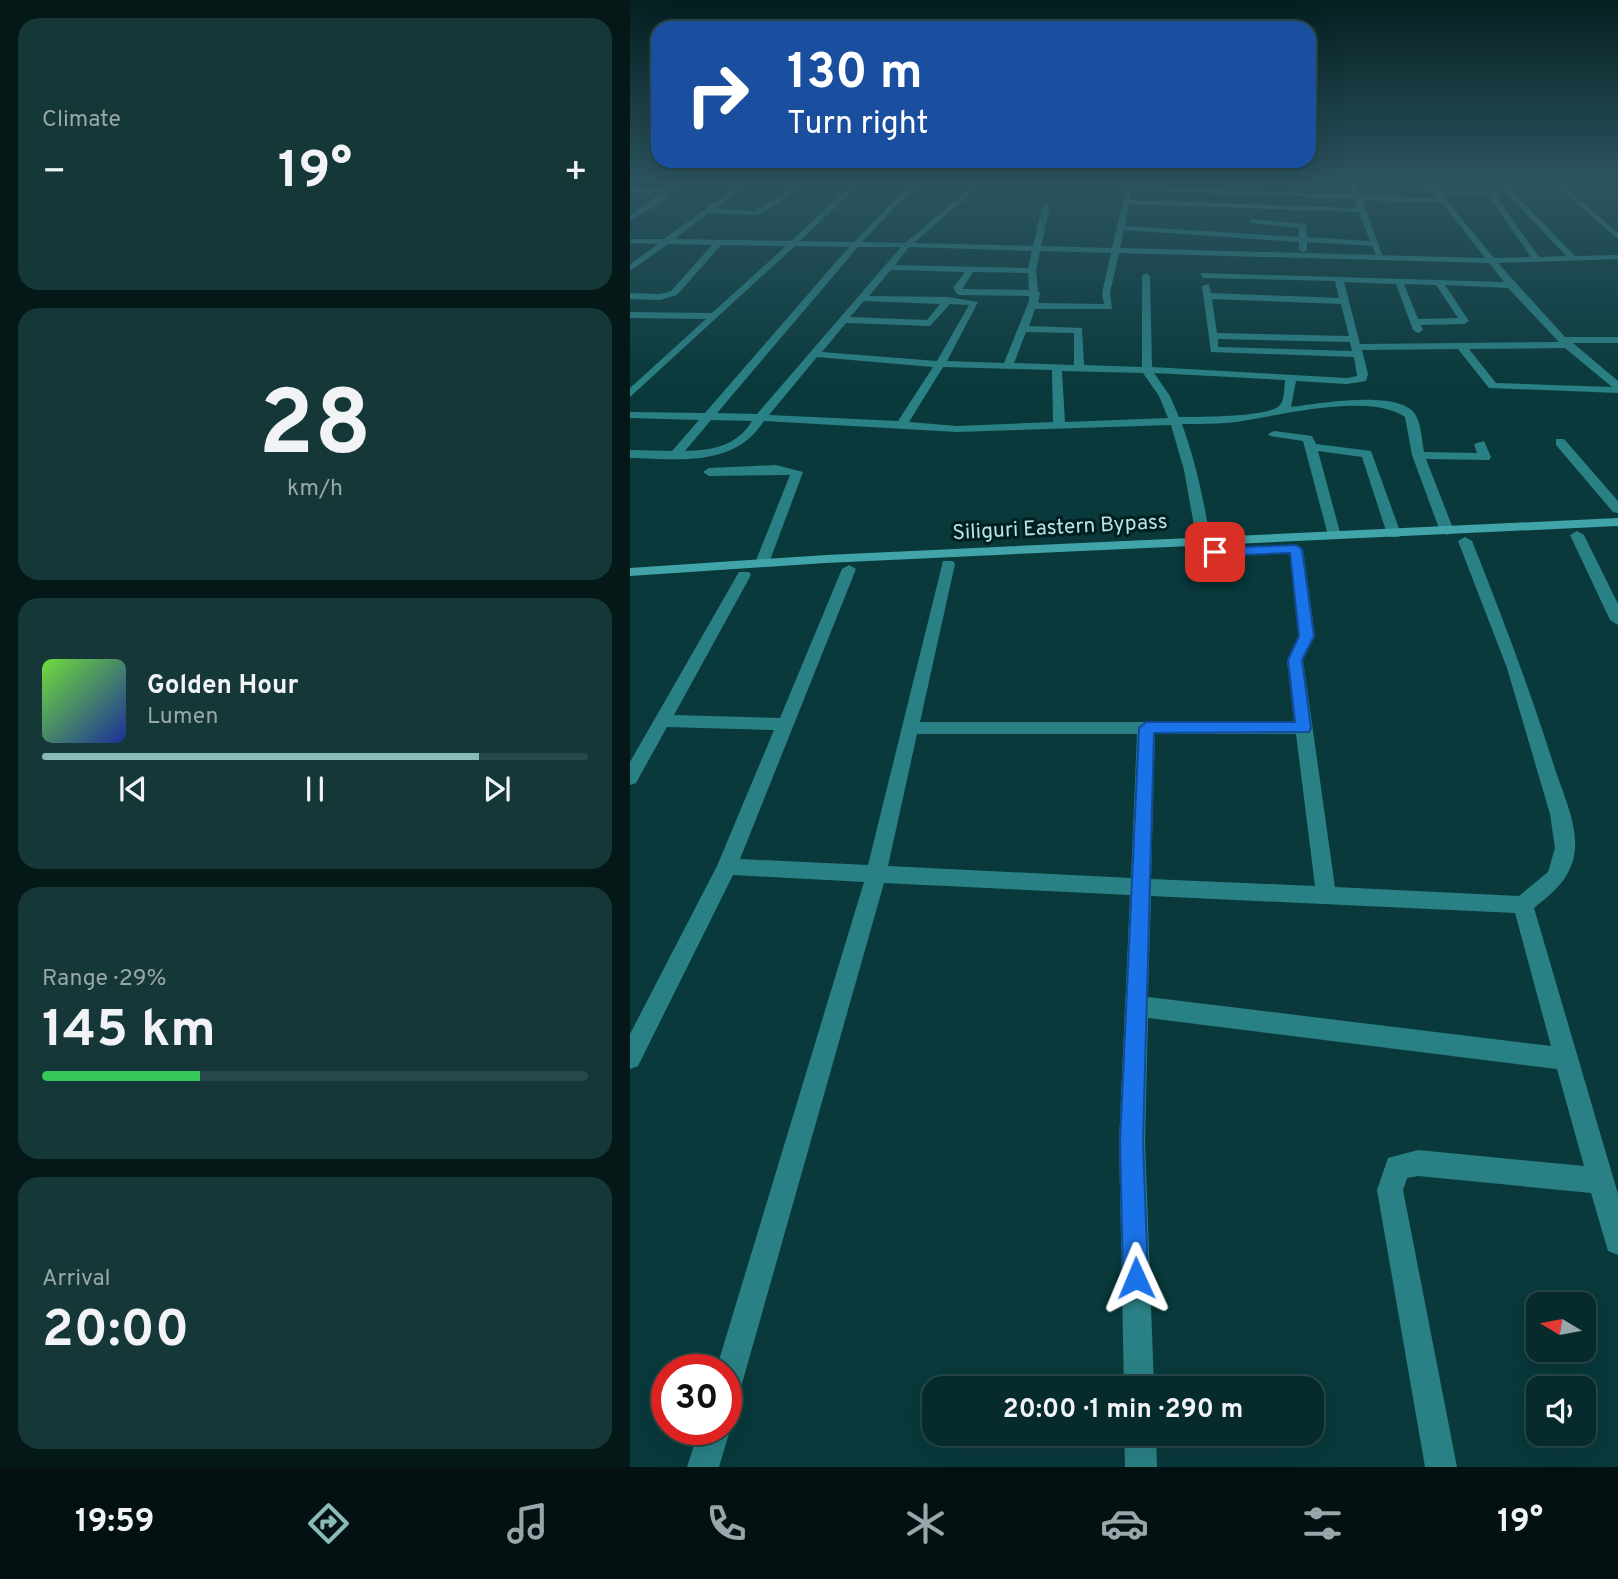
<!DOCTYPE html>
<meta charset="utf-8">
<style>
:root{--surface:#072b2c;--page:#153738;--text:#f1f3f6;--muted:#98a7a9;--line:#284748;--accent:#8bbbb9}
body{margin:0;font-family:Overpass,sans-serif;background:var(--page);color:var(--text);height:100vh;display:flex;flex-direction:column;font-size:26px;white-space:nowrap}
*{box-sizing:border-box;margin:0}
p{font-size:23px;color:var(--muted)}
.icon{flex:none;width:38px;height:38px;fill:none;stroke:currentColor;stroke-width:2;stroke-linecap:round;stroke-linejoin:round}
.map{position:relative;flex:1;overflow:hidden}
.panel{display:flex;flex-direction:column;gap:18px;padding:18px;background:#041818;width:630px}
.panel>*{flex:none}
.banner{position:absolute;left:21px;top:21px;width:665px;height:147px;border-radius:21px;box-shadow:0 7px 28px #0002,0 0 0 2px var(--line);background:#1a4fa0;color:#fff;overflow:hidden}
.needle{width:46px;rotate:280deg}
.buttons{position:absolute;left:896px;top:1292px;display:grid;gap:14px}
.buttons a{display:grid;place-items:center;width:70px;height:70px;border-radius:14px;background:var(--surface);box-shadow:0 7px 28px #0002,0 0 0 2px var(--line);font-size:35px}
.speed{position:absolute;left:21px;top:1354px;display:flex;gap:14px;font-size:35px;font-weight:700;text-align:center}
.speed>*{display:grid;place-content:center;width:91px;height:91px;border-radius:50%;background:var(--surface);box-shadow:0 7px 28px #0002,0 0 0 2px var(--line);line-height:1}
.speed .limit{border:10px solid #d22;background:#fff;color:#111}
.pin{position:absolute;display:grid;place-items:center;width:60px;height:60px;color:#fff;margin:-30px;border-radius:14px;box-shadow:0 4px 10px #0006}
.me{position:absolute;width:77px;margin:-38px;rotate:359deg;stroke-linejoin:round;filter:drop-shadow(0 0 5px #0008)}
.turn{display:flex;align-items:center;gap:24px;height:147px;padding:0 21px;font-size:32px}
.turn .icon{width:91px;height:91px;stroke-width:2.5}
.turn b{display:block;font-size:49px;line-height:60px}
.big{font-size:52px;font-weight:700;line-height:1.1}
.panel .card{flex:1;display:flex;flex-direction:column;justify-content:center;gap:10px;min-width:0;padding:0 24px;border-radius:21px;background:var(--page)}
.panel .dial{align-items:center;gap:0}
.dial b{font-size:91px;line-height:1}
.song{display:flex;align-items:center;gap:21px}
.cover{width:84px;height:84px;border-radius:10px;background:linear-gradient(135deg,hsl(100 70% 55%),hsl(230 70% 35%))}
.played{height:7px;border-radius:4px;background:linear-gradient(90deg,var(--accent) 80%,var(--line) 80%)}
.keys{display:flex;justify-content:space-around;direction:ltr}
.heat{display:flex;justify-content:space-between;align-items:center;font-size:38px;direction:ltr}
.charge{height:10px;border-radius:5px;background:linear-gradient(90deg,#34c759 29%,var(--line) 0)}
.trip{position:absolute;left:292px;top:1376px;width:402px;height:70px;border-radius:21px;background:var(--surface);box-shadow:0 7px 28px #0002,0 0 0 2px var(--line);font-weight:700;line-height:70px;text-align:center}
.dock{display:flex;height:112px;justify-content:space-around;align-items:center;background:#031112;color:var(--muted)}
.dock .icon{width:49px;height:49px}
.dock .selected{color:var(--accent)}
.dock b{font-size:32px;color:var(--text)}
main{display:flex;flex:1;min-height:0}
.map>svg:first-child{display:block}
</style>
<main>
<section class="panel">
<div class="card"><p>Climate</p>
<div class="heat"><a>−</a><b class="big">19°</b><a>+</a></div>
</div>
<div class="card dial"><b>28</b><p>km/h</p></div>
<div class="card">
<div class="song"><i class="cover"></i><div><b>Golden Hour</b><p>Lumen</p></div></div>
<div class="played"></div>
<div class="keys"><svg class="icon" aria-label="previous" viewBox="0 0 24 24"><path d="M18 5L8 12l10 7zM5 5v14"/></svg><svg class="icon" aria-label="pause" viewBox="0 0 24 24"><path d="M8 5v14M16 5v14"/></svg><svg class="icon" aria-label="next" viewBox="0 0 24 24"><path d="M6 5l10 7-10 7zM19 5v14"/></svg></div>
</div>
<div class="card"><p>Range · 29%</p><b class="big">145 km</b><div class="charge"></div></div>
<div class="card"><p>Arrival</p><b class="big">20:00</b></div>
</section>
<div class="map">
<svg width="988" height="1467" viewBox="0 0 988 1467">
<rect width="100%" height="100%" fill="#09393b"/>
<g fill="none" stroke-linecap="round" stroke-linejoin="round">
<!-- street -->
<path fill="#2a8185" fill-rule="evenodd" d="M41,182H48L31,203L0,220V215L31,193L0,192V188L35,189Z
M113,182H120L85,209L125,211L170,182H178L129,215L79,213L44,239L161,241L225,182H232L170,241L224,242L282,182H289L232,242L275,243L347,182H354L284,243L403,246L412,206L416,204L420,206L411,246L482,248L496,188L499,186L723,195L718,182H724L730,195L808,199L791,182H798L807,190L872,192V194L865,195L909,257L936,256L866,182H873L945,256L988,255V259L868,263L935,337H988V343H943L988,381V393L859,388L828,349L732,350L738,374L736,381L717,384L666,381L661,407C687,404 768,389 785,414C791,423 792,441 794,452L847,453L844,444L854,441L861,457L859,460L796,459L824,531L817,535L810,531L782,455L775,417C738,392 648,416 606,422C588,424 570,424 552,424C566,463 574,502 581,542L574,546L567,542L554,470L541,425L327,432L134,421C104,468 48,459 0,458V450L42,451L69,420L0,418V412L75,413L219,247L165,246L0,397V388L76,319L0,318V312L82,313L156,246L91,245L47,295L30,300L0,299V293L30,294L41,291L82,245L38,244L0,271V264L28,244L0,243V239H34ZM502,190L724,199L727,208L500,200ZM811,194L858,195L901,257L864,258ZM732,200L812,203L855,258L490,248L494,230L669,242V250L673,252L677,250V242L742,246L746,255H752ZM499,204L729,212L740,241L677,237L676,224L622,219L619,223L669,228V237L495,226ZM228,247H271L127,414L87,413ZM279,247L402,251L398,268L265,265ZM410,251L481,253L472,293L474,304L408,303L410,293L408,291L406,271ZM489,253L859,263L874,282L570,273L573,278L705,281L709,298L581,293L579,284L572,286L581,352L724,357L727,376L717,378L522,367L520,276L516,273L512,276V367L454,365L452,328L399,326L405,309H482L480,293ZM261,270L335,272L323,288L328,295L399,296V301L374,363L317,361L348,302L318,297L239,296ZM343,272L398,273L399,290L332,289ZM714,282L766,284L783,330L788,333L793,330L791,325L834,324L839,321L815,285L878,288L929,342L730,344ZM774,284L806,285L828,318L788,319ZM582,299L711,304L719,336L587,333ZM234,301L310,304L297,320L220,317ZM320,304L339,305L307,361L192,352L216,323L300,326ZM396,332L444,333V365L384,363ZM588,339L720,342L722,351L588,347ZM935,348L982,387L866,383L839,349ZM187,357L303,367L268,421L139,415ZM313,367L422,370L423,422L327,426L279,422ZM432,371L513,373L529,396L538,418L435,422ZM524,373L655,380C654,388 655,401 649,406C638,417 568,417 549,417L540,396ZM81,420L122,421C107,446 83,450 55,451Z
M652,182H684V183L681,185Z
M922,182H929L988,233V239Z
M644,431L682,436L686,444L741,451L771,534L769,537H759L757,534L732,457L688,451L711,536L709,539H699L673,441L640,436L638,434Z
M926,439H934L988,501V513L983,512L926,445Z
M146,465L173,472L139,563L132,567L125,563L160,475L79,476L73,472L79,468Z
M947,531L954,535L988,604V625L980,620L940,535Z
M835,537L842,541C872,616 900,690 924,766C932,791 947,822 945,849C942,878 925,891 904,908L988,1194V1255L978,1251L961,1193L788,1176L777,1178L773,1190L827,1467H795L747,1190L758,1158L788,1150L954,1166L927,1069L518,1018L515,1142L524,1388H494L489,1142L500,895L254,883L111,1387L107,1398L96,1402V1370H86L234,882L103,875L8,1066L0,1069V1034L87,866L144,730L37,727L6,783L0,785V762L109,572H119L121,575L44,715L150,718L212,569L219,565L226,569L110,859L238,865L313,561H323L325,564L290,722H664L657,660L669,636L659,549L666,545L673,549L685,636L673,660L705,887L889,896L918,872L925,848L920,814L877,668L828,541ZM287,734H507L501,878L258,866ZM525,734H666L685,886L521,879ZM521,896L885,913L921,1046L518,997Z
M96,1422L100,1430L89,1467H57L69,1430H96Z
M494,1433H526L527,1467H495Z"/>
<!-- primary -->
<path fill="#40a4a9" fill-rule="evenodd" d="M988,518V526L196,563L0,576V568L196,555Z"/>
</g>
<!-- sky -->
<linearGradient id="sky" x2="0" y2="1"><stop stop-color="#051f20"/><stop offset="0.47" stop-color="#2c5460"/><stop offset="1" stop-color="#2c5460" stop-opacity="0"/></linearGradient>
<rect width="988" height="387" fill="url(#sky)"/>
<!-- route -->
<path fill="#1a73e8" stroke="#114b97" stroke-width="2" d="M666,545L672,549L684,636L672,660L681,728L679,732L524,733L513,1142L518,1278L515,1287L506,1291L497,1287L493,1278L490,1142L509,728L516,722H665L658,660L669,636L660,553L585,556L579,552L585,548Z"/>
<g text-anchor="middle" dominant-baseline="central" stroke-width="6" stroke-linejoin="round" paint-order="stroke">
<!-- far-street labels -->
<g font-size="21" fill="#bbe2e3" stroke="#001f20">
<text transform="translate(430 528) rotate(-3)">Siliguri Eastern Bypass</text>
</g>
</g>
</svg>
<div class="buttons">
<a><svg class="needle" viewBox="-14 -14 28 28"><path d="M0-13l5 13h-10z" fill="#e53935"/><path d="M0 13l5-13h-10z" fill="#98a7a9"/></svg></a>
<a><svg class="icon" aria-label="sound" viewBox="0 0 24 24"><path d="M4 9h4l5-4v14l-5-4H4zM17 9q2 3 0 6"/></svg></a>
</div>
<div class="speed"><div class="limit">30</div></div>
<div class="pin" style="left:585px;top:552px;background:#d93025"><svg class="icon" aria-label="arrive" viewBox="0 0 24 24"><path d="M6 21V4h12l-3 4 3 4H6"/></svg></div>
<svg class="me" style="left:506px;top:1278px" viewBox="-20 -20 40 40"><path d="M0-17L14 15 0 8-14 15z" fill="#1a73e8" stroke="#fff" stroke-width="4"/></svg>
<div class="trip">20:00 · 1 min · 290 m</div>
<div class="banner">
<div class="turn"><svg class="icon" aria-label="right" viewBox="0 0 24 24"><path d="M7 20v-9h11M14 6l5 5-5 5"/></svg><div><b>130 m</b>Turn right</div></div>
</div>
</div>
</main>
<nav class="dock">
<b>19:59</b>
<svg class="icon selected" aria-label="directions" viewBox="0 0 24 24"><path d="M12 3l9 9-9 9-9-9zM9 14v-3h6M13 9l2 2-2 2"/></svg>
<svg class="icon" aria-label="music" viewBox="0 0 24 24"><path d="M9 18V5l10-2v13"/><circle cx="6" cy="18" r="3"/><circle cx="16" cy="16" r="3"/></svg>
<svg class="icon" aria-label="phone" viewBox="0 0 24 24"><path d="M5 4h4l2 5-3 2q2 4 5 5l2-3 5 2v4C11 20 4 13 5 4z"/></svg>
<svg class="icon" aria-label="climate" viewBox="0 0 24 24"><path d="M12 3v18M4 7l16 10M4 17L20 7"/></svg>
<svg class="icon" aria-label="car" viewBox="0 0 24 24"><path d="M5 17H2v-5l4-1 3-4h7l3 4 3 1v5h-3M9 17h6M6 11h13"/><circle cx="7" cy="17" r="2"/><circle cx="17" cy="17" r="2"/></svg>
<svg class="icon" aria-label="filters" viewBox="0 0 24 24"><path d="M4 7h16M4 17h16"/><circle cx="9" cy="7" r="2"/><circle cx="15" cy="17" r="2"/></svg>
<b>19°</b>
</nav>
